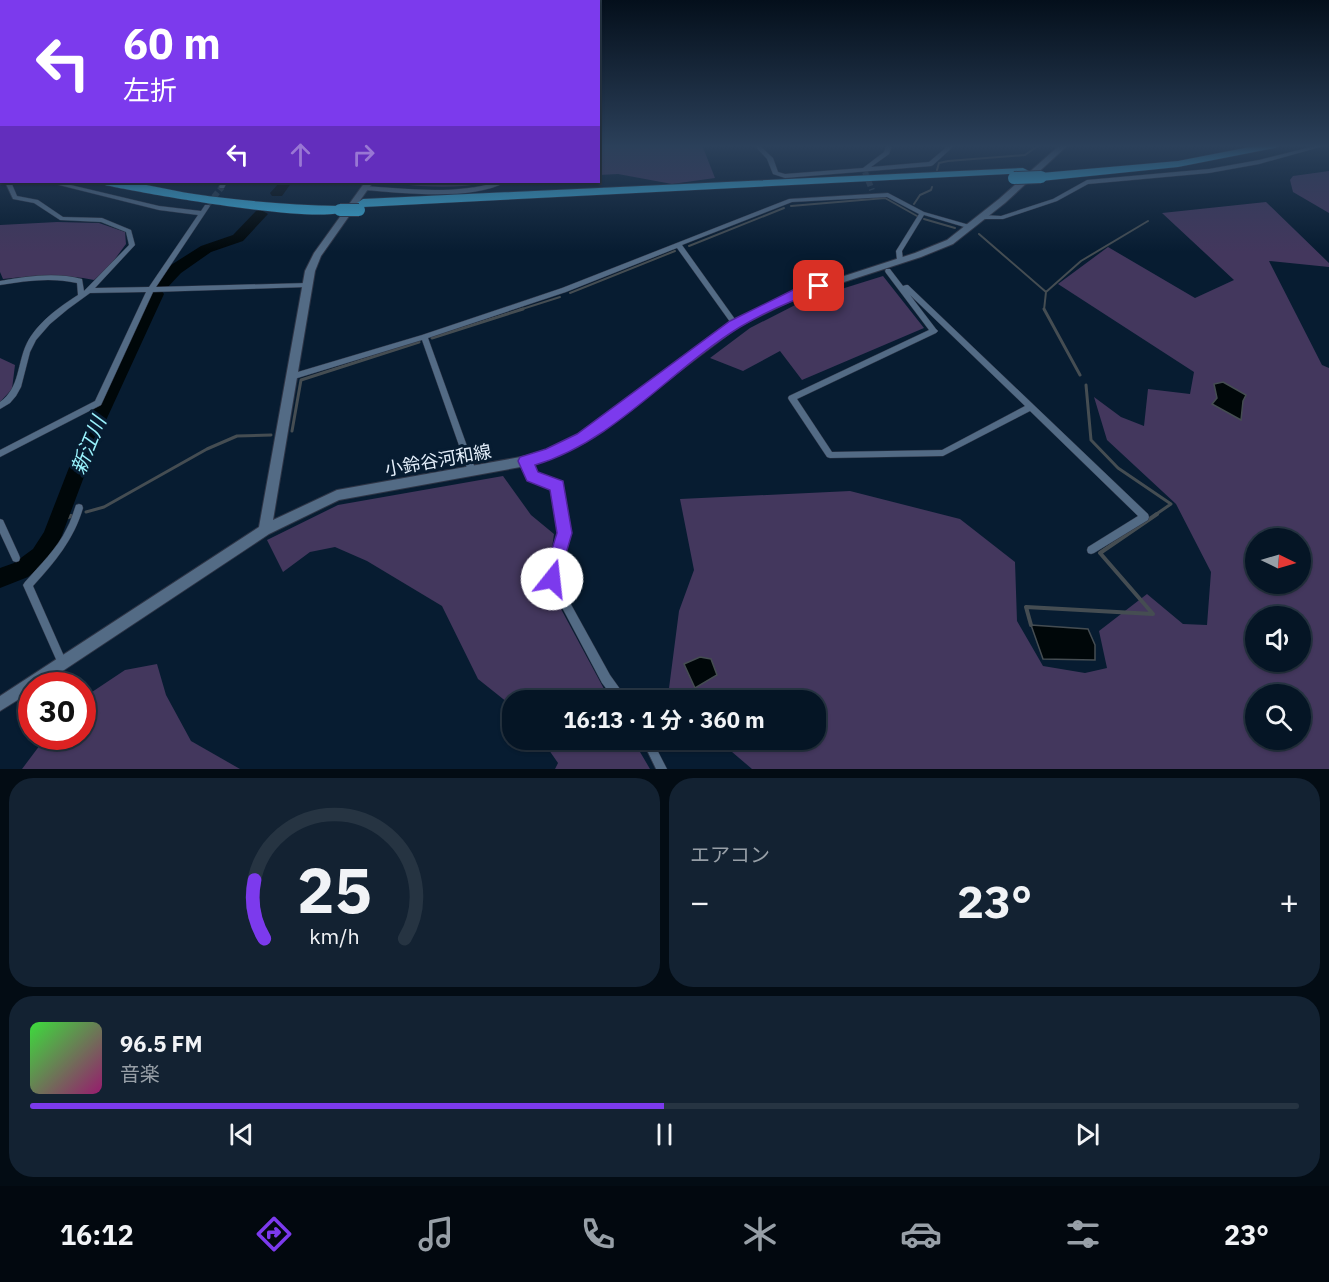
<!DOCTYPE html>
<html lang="ja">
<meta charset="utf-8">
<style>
:root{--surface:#051525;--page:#132232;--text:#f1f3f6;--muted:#979fa7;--line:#263442;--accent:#7c3aed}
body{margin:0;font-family:"IBM Plex Sans","Noto Sans JP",sans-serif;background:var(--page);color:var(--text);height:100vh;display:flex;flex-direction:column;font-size:22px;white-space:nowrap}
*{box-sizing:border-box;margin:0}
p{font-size:20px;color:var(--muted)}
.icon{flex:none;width:33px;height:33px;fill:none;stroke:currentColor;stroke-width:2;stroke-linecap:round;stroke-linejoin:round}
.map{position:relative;height:769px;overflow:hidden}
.sheet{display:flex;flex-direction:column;gap:9px;padding:9px;background:#030c14;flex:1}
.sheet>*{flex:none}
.guide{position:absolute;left:0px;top:0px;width:600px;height:183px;box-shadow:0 2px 4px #0004,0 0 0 2px var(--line);background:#7c3aed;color:#fff;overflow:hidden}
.needle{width:39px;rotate:95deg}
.controls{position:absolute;left:1245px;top:528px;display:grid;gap:12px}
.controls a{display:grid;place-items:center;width:66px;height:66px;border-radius:50%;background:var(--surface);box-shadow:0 2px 4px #0004,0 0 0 2px var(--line);font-size:30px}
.speed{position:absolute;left:18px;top:672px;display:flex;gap:12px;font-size:30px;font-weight:700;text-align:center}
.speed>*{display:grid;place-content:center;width:78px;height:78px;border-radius:50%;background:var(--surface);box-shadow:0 2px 4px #0004,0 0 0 2px var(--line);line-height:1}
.speed .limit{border:9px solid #d22;background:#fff;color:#111}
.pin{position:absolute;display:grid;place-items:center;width:51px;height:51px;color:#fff;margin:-26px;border-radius:12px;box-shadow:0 3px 9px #0006}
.me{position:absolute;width:66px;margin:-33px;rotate:16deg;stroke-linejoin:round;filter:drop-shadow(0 0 4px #0008)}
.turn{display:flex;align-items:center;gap:21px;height:126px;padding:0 24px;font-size:27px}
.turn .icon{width:78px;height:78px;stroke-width:2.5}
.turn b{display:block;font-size:42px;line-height:51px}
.lanes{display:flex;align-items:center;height:57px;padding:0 24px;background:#0003;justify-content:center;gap:30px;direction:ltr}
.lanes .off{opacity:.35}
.big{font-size:45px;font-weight:700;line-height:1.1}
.sheet .widget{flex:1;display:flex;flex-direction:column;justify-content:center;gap:9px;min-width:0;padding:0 21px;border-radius:24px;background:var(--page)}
.sheet .dial{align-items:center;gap:0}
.dial svg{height:156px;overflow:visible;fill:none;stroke:var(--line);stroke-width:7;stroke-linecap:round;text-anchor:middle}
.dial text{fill:var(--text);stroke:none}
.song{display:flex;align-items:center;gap:18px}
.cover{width:72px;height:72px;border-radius:9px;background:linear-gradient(135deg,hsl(120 70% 55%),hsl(320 70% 35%))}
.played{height:6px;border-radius:3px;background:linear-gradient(90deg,var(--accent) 50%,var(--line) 50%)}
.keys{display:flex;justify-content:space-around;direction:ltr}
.heat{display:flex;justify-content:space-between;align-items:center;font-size:33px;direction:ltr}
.sheet .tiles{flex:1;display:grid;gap:9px;grid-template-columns:1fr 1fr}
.widget:last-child{grid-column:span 2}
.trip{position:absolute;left:502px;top:690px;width:324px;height:60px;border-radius:24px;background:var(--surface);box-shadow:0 2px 4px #0004,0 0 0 2px var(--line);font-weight:700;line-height:60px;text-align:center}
.dock{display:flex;height:96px;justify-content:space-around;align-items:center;background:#02080f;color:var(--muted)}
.dock .icon{width:42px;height:42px}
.dock .active{color:var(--accent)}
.dock b{font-size:27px;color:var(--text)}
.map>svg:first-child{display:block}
</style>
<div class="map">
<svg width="1329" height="769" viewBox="0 0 1329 769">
<rect width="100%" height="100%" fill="#071c31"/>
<!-- green -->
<path fill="#43375d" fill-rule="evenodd" d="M599,145H702L715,178L672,184L618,174L599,175Z
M1329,171V213L1293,192L1290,180L1293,176Z
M399,182H489C458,189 429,187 397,184Z
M1266,202L1329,263V267L1269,261L1322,365L1329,368V769H752L718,740H816V700H673L668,696L679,611L694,570L680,499L850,491L960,519L1015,562L1017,621L1043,666L1085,673L1107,668L1099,631L1147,594L1183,624L1207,625L1211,572L1176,504L1107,440L1094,397L1121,417L1144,426L1148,389L1190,394L1194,372L1058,284L1108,247L1195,298L1234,280L1162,213ZM1256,538H1300V584H1256ZM1256,616H1300V662H1256ZM1256,694H1300V740H1256Z
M57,222L99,223L125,232L126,244L109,267L94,280C63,274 34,276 3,279L0,272V225Z
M883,276L924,328L802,380L780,351L743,371L710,358L750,328L803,301Z
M0,358L15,365L12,389L0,402Z
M503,476L531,515L554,534L547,583L610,700H513V707L478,679L442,606L367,561L335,547L310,552L283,572L267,540L338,505Z
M157,664L166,695L191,741L240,769H22L46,737L82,736L83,698L125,670Z
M542,740H633L650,769H555L558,763Z"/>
<!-- water -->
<path fill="#000709" stroke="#454d52" stroke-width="1.5" d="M1223,382L1246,395L1243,401L1241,420L1212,404L1217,398L1214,384Z
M1031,625L1088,629L1095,645V660L1043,659Z
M700,657L711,659L717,675L695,688L684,664Z"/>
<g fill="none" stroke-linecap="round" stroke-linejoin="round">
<!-- stream-far2 -->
<path stroke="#454d52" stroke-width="2" d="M937,170L939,163L948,161L1025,155L1039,145
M914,204L920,195L931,190L932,187
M791,206L885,198L917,216
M924,219L955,228
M979,234L1046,292L1081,261L1148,221
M689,246L784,208
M570,293L675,251
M519,310L560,297
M1044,310L1046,292"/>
<!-- stream-far1 -->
<path stroke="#454d52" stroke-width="3" d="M1044,309L1080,375
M432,338L523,309
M1086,385L1091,440L1118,468L1171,504L1155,515
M292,431L301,380L419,342
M86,512L104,507L207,449L237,436L271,435"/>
<!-- stream -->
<path stroke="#454d52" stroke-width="4" d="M59,520L71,516
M1031,625L1026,607L1153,614L1100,553L1157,514"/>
<!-- river -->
<path fill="#000709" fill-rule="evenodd" d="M280,182H292L282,196H272L270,193Z
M261,210L268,214L243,241L211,252L181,273L166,289L161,290L164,294L102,429L59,543L47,561L28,577L0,588V568L14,563L33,549L44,532L84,429L150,294L157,289L154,285L171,265L201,246L233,235L256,211Z"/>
<!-- street-tunnel -->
<path stroke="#283c4f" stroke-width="6" stroke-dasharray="6 3" stroke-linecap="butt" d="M865,172L872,190
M208,204L222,187"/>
<defs>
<path id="street" d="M754,145H759L773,158L778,172L785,174L863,168L884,152L887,145H892L889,154L871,167L929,162L949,145H955L933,165L931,166L785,178L773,174L767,159Z
M1319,145H1327L1259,164L1209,173L1088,184L1057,201L1003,219H982L979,217L982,215L1001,216L1053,199L1087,180L1209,169L1259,160Z
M0,166H2V170H0Z
M0,173L2,174V178L0,177Z
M5,182H11L17,196L38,200L63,217L102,218L131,230L135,245L95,288L149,287L198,215L159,210L51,183L50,182H58L159,206L201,211L205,205H209L210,206L156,287L307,283L310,285L307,287L153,292L101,405L0,457V450L95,401L146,292L90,293L68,309L50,324L36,340L30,352L21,387L16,396L10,403L0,409V402C20,388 17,363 27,343C37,323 59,307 78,295L77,283C51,277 25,281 0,285V281C28,276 55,272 82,279L84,291L129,245L126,232L101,222L60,220L34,203L13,199Z
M221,182H227L224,188H220L219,187Z
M498,182H506C471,201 403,193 364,190L361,188L364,186C409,189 454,195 498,182Z
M888,193L924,212L973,226L974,227L971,229L924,215L902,251L903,260L900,262L897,260L896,251L919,214L887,197L792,202L682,245L737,322L739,324L737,326H733L677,248L566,292L428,338L476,471L475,474L472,475L469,474L468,471L422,340L291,380L288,379L287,377L288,375L291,374L422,335L562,288L789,199Z
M886,269H890L903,286L906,285H908L1148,514L1149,517L1148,520L1094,553L1091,554L1088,553L1087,550L1088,547L1138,516L1030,411L943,456L830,458L827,457L789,400L788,398L789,396L929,330L886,273L885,271ZM910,295L1025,406L942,450L832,452L797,399L936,333L938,331L936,329Z
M526,458L529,459L535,475L560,483L561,486L568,533L557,579L610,675L625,696L626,700H615L602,683L547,579L560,533L553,488L529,480L522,461L523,459Z
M79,504L82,505L83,508C74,539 55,562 33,586L67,663L65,666L62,668L59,666L23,585L25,582C40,565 57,549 67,528C71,521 73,513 76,505Z
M0,519L3,520L19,555L20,558L19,561L16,562L13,561L0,533Z
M642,740H652L667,769H656Z"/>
<path id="secondary" d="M1060,145H1068L1005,203L953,244L921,257L801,296L738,327L586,442L554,457L526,466L339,500L269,534L40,686H32V691L0,711V696L259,527L305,271L314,253L365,182H373L321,256L315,271L273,520L337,490L526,456L547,450L578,436L732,321L795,292L915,253L947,240L999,199Z"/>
<path id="highway" d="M1260,145H1281L1275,148L1178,167L1041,181L1035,177L1041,173L1178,161Z
M0,152H2V158H0Z
M1023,168L1029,171L1027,173L363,207L357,203L363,199Z
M103,182C132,179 165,190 194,194C242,201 291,205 340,206L346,210C329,227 136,192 105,185Z"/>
</defs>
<!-- street casing -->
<use href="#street" stroke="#2e3546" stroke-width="1"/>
<!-- secondary casing -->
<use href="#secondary" stroke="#2e3546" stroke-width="2"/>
<!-- highway casing -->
<use href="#highway" stroke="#2e3546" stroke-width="1"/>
<!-- street -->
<use href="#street" fill="#536b85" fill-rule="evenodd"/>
<!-- secondary -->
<use href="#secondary" fill="#536b85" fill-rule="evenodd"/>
<!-- highway -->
<use href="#highway" fill="#3bacd8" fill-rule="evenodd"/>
<defs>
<path id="highway-bridge" d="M1014,178L1041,177
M340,210H359"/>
</defs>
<!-- highway-bridge casing -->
<use href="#highway-bridge" stroke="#2e3546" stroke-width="14" stroke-linecap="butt"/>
<!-- highway-bridge -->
<use href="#highway-bridge" stroke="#3bacd8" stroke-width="12"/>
</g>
<!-- sky -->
<linearGradient id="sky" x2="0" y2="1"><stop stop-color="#040f1b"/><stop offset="0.58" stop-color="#2b405a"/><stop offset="1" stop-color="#2b405a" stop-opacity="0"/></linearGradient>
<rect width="1329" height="252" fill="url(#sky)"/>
<!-- route -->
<path fill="#7c3aed" stroke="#51269a" stroke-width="1.5" d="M819,282L823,283V290C795,299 765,312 740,327C670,370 614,442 535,465L538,472L563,481L572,533L557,584L552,587L546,584L543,579L557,533L550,490L527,481L518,461L520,457L546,449L577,434L730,321L793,290Z"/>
<g text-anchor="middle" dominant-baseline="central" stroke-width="6" stroke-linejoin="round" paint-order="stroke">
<!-- street labels -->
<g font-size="18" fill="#e5f0fc" stroke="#071c31">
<text transform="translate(438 460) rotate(-10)">小鈴谷河和線</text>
</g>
<!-- water labels -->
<g font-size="20" font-style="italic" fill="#9af3fd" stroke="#071c31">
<text transform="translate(88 445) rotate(-68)">新江川</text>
</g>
</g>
</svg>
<div class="controls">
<a><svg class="needle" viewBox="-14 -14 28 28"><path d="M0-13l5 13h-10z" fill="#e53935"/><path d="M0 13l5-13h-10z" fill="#979fa7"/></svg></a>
<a><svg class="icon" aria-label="sound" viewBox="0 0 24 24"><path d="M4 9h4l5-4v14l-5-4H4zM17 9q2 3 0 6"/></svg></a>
<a><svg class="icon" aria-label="search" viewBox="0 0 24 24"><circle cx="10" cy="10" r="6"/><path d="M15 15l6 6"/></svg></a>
</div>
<div class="speed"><div class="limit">30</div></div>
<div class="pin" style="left:819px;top:286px;background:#d93025"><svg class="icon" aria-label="arrive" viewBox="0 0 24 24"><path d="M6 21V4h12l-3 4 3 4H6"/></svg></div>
<svg class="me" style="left:552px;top:579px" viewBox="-20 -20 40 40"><circle r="19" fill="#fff"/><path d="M0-13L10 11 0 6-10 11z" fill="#7c3aed"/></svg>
<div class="trip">16:13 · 1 分 · 360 m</div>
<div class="guide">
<div class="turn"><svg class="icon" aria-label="left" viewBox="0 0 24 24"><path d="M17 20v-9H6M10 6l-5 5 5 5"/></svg><div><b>60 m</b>左折</div></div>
<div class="lanes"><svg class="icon" aria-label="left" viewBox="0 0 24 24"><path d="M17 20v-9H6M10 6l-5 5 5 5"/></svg><svg class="icon off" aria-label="ahead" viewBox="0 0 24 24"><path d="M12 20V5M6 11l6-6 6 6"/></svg><svg class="icon off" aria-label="right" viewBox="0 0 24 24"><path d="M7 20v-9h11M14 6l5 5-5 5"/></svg></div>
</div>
</div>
<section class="sheet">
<div class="tiles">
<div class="widget dial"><svg viewBox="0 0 100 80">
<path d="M14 69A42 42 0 1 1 86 69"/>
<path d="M14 69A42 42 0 0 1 9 39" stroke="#7c3aed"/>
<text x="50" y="56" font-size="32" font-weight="700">25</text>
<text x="50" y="72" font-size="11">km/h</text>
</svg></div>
<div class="widget"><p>エアコン</p>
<div class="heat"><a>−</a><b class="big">23°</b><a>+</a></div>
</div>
<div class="widget">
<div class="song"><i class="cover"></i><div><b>96.5 FM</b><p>音楽</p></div></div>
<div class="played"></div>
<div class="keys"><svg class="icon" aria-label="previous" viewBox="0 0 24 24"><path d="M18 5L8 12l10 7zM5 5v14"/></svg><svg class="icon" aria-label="pause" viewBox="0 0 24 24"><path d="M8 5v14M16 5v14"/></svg><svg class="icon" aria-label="next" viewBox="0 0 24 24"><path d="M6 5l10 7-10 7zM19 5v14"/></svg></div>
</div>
</div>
</section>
<nav class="dock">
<b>16:12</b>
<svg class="icon active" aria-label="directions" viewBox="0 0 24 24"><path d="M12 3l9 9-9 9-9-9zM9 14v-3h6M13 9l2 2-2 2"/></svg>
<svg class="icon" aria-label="music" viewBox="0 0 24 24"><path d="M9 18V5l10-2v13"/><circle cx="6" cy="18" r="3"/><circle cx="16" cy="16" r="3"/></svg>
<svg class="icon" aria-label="phone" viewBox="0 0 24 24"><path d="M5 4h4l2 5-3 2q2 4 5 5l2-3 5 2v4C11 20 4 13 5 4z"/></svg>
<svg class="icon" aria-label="climate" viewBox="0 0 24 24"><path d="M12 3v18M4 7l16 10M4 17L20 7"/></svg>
<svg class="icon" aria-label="car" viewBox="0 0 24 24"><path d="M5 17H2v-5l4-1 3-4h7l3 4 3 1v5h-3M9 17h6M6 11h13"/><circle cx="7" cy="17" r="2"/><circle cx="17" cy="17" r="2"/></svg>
<svg class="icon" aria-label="filters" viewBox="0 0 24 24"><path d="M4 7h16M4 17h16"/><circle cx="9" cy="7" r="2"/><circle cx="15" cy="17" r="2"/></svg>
<b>23°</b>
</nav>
